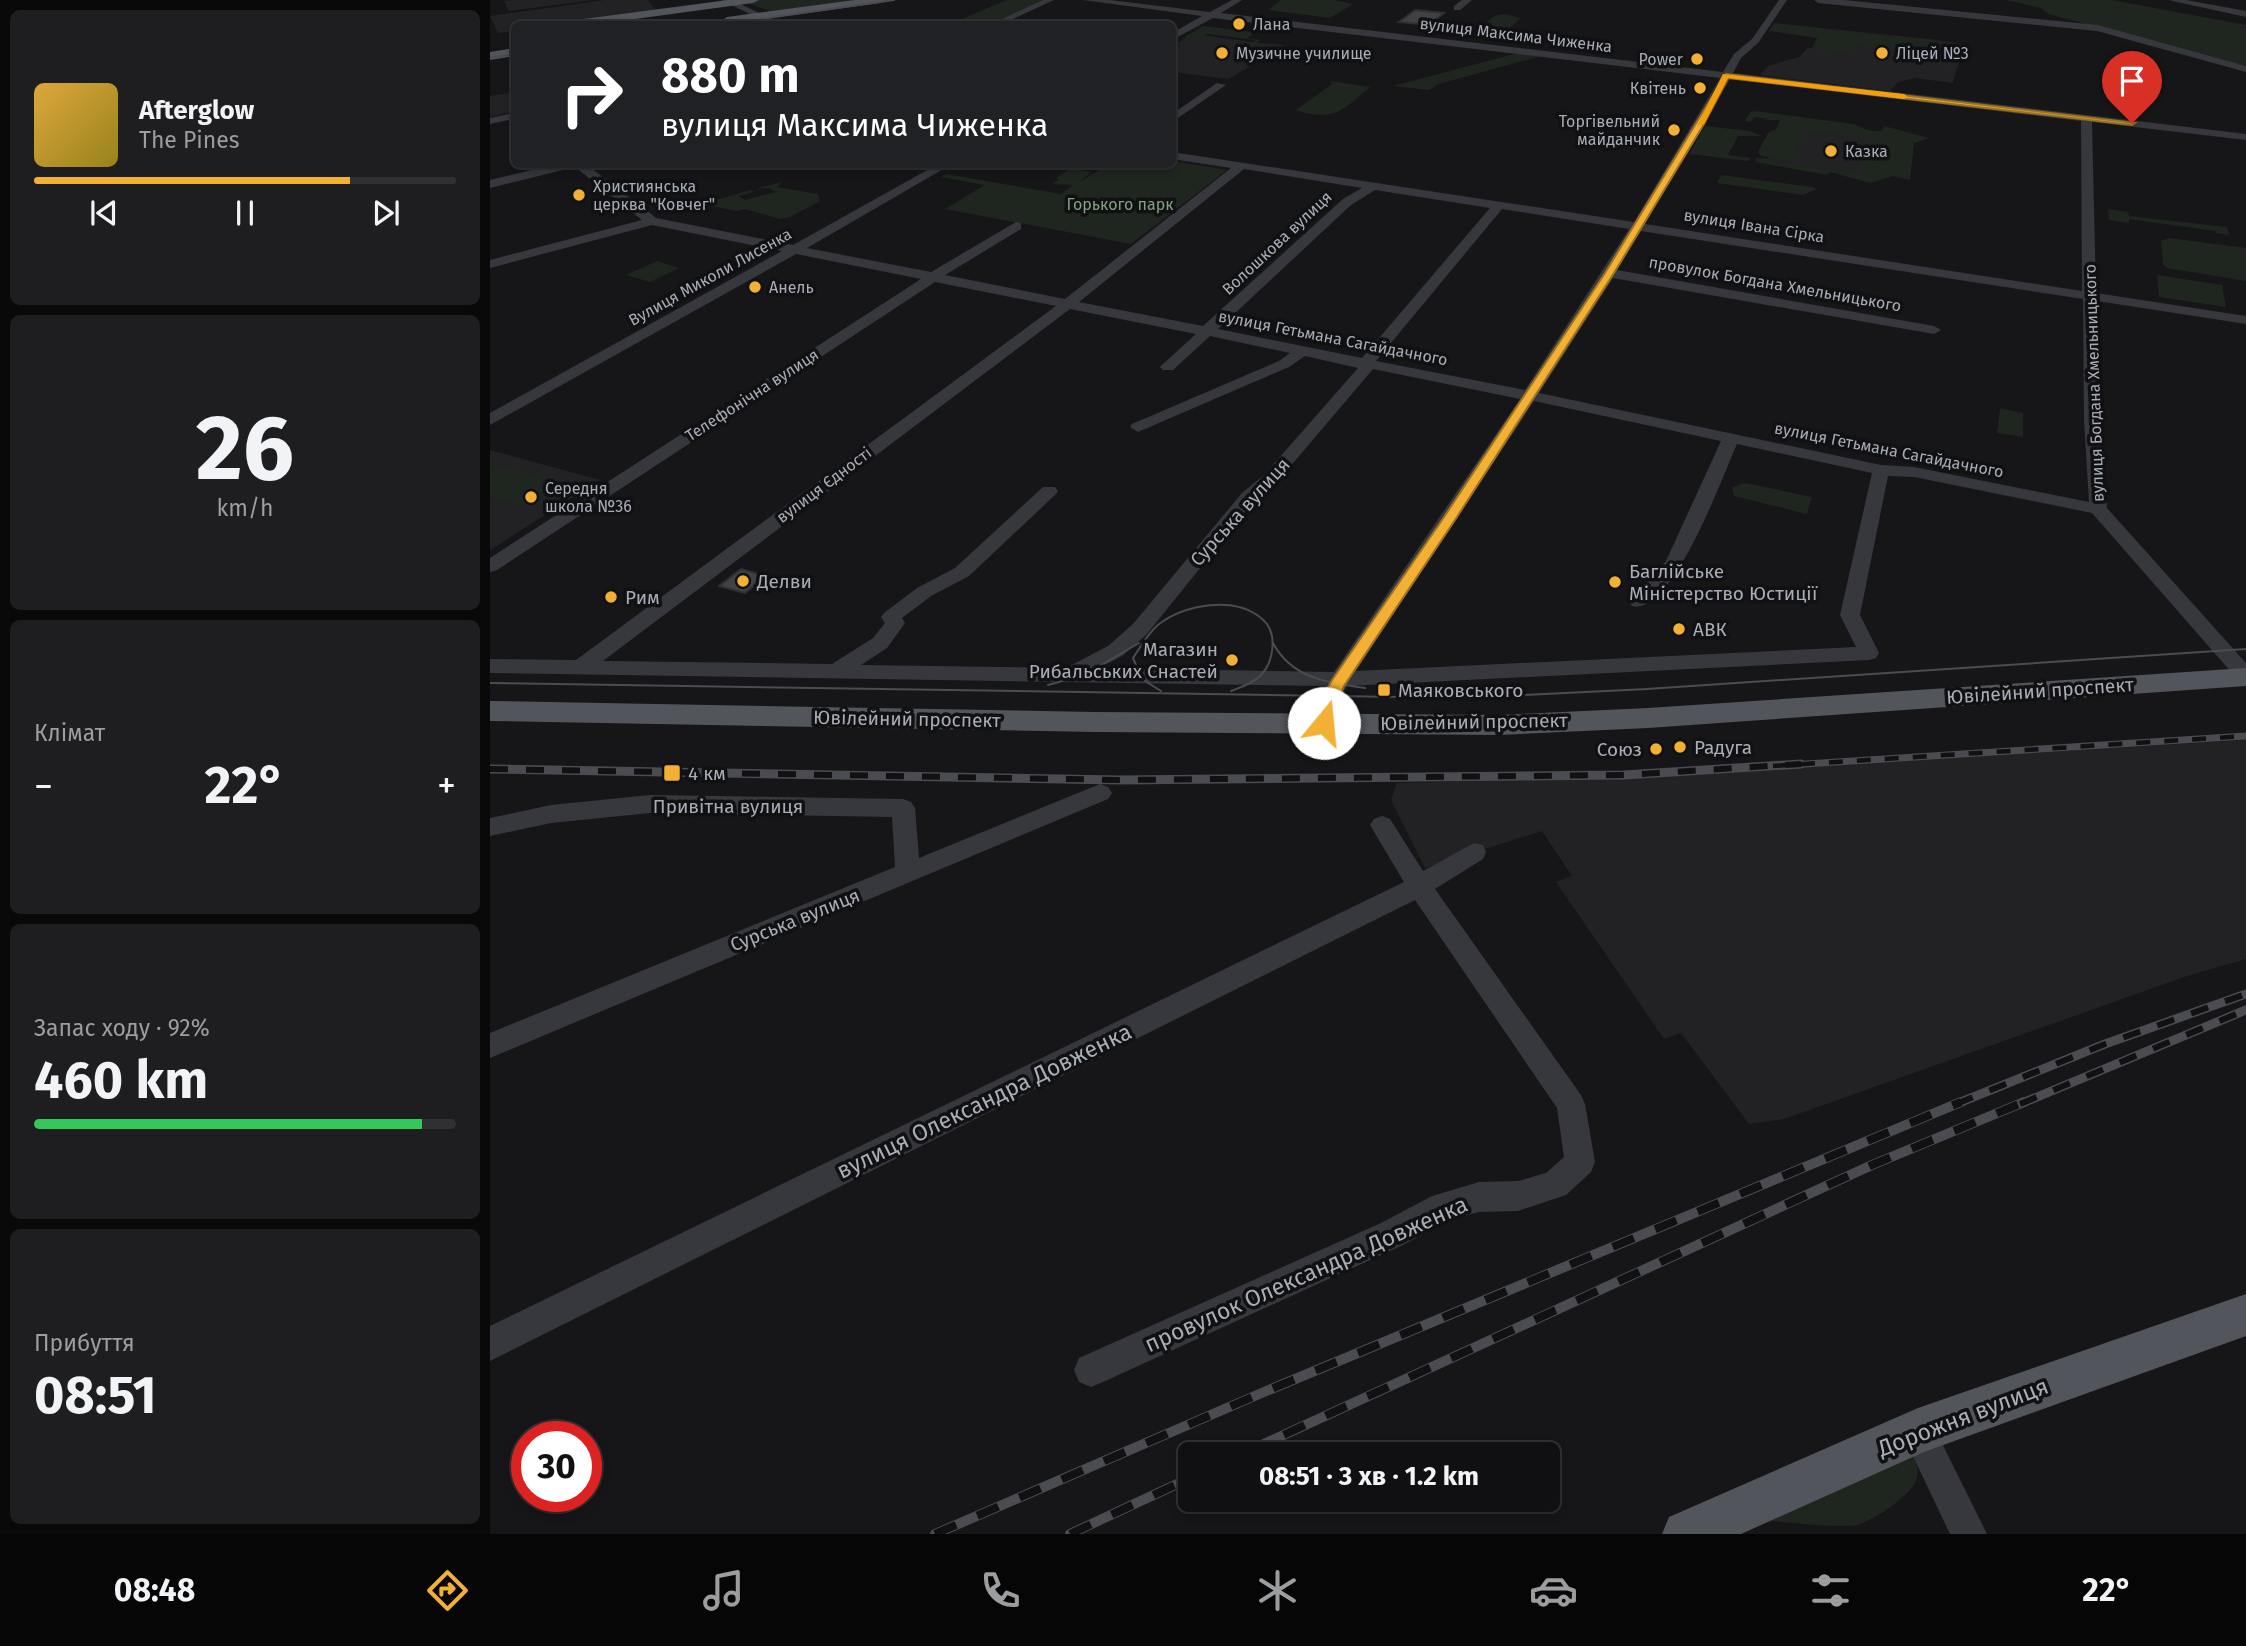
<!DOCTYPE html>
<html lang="uk">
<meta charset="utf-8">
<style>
:root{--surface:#101012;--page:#1e1e20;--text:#f1f3f6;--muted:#9c9d9f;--line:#303032;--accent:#f2b134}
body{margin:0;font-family:"Fira Sans",sans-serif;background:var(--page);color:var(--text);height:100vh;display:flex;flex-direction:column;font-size:26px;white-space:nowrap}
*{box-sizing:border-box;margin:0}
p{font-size:23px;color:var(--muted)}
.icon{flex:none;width:38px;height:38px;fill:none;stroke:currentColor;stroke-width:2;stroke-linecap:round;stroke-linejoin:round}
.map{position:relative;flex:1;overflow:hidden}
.sheet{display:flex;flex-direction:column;gap:10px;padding:10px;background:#09090a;width:490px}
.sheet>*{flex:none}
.banner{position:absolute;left:21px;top:21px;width:665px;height:147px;border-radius:10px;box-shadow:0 4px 10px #0003,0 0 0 2px var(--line);background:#202124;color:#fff;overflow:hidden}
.speed{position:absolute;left:21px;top:1421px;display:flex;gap:14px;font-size:35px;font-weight:700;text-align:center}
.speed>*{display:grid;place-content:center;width:91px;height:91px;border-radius:50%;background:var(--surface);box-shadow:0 4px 10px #0003,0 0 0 2px var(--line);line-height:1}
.speed .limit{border:10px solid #d22;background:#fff;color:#111}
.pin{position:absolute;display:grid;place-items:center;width:60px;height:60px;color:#fff;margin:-72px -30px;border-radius:50% 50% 50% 0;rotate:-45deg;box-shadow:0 0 7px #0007}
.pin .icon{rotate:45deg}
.me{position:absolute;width:77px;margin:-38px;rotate:17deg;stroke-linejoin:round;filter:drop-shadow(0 0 5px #0008)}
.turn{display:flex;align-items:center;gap:24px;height:147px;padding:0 35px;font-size:32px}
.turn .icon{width:91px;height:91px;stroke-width:2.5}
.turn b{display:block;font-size:49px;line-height:60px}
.big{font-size:52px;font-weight:700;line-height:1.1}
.sheet .widget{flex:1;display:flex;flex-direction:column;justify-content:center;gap:10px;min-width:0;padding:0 24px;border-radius:10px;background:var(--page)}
.sheet .dial{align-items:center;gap:0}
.dial b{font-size:91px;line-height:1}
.song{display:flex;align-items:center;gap:21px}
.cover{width:84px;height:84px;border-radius:10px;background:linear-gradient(135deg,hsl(40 70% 55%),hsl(50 70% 35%))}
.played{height:7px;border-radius:4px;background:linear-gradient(90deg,var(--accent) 75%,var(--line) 75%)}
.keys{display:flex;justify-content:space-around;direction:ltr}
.heat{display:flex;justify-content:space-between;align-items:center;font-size:38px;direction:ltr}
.charge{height:10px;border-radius:5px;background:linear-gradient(90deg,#34c759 92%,var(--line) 0)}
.trip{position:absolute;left:688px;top:1442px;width:382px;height:70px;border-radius:10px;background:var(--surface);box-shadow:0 4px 10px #0003,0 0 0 2px var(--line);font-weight:700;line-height:70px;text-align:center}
.tabs{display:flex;height:112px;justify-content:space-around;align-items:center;background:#060607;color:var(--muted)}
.tabs .icon{width:49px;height:49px}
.tabs .on{color:var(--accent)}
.tabs b{font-size:32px;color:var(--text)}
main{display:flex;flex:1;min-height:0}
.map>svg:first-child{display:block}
</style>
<main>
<section class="sheet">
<div class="widget">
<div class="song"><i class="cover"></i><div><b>Afterglow</b><p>The Pines</p></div></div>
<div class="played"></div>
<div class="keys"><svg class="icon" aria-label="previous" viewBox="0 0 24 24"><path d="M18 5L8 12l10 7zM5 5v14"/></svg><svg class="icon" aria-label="pause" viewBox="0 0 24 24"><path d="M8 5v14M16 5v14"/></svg><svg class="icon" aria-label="next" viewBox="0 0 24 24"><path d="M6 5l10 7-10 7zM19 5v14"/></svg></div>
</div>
<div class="widget dial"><b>26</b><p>km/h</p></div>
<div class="widget"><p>Клімат</p>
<div class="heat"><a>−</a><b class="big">22°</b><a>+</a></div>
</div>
<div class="widget"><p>Запас ходу · 92%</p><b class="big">460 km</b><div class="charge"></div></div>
<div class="widget"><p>Прибуття</p><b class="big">08:51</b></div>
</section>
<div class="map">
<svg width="1756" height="1534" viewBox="0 0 1756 1534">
<rect width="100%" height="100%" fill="#161618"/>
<!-- built -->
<path fill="#222225" d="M23,0H104L19,11L14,1Z
M114,0H158L164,8L173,11L72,24H24V31L8,33L0,16Z
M1284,23L1440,39L1473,44L1463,83L1425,78L1408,82L1400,91L1270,75L1278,66L1309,57L1318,48H1322L1327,38L1279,31Z
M704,34L770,43L794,45L739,79L683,72V45Z
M24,92V111L0,117V96Z
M1297,123L1404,137L1391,178L1275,163Z
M0,450L110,480L0,550Z
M1756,740V959L1697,976L1294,1119L1259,1124L1191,1033L1174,1039L1066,882L1082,876L1052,831L935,868L901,800L907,783L1131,778Z"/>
<!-- green -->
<path fill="#1e261f" d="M269,0H377L285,13L255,2Z
M516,0H555L500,24H461Z
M791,0H844L863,4L840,18L778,10Z
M1516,0H1622L1756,25V66L1558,14L1551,8Z
M1014,14L1031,18L1008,38L982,35L1004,16Z
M1286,24L1474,44L1468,67L1430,62L1432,55L1426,53L1361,45L1360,53L1325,49L1327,37L1282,31Z
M713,26L761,32L763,34L757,38L770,40L763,46L780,49L756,50L754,48L766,40L717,34L708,40L705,36L691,39Z
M1028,53L1051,56L949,84L939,90L903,86Z
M841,81L880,87C852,111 843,122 806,110L842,84Z
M1265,111L1363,124C1373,128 1378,132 1392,131L1394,126L1439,138L1424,143L1420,180L1403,176L1380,183L1340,172L1337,175L1266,162V158L1281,159L1280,163L1297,165L1302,162L1307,166L1365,173L1369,170L1380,138L1317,131L1302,160L1272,156L1268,152L1278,133L1286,129L1290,120H1273L1278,119L1264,117L1261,122L1255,121L1260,112Z
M1215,126L1260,131L1272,136H1248L1238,155L1261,158L1258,161L1199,154Z
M683,161L737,170L641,244L455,209L495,185L451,177L456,174L571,194L583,185L562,184L569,179L566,178L580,169L601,172L588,183L617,165L682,164Z
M1231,175L1323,187L1327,189L1313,195L1227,183Z
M292,182L287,187L328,194L330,201L300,217L290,219L255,209L247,211L212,204L261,190L264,192L248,196L255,200L285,192L279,188L265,189Z
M1618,209L1638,212L1639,216L1737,227L1739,235L1726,233L1725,231L1639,219V223L1619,220Z
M1679,238L1756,248V281L1677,268L1673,264L1671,241Z
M167,261L189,268L160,282L136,275Z
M1667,275L1732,285L1736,307L1669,297Z
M1510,408L1533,413V437L1507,433Z
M3,464L68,482L30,506L0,497V466Z
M1255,483L1322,497L1317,514L1244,496L1242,487Z
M1422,1455C1431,1468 1429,1483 1417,1493C1402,1507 1387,1518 1367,1525C1352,1529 1284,1521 1264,1519Z"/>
<!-- building -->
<path fill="#404145" stroke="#303034" stroke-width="2" d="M925,10L954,13L939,25L909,22Z
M251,569L276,576L255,593L229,586Z"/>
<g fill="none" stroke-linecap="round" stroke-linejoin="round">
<!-- minor -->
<path fill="#37383d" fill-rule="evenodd" d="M231,0H242L292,24H281Z
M553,0H564L512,24H501Z
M593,0H619L720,12L742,0H752L731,13L1233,72L1244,54L1262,39L1289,0H1297L1268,43L1251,58L1243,73L1756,134V140L1602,122L1606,293L1756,316V324L1607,301L1610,420L1617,508L1756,663V683L1749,681L1602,513L1424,477L1398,476L1370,615L1389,653L1386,658L1379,660L857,686C849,699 849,715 842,728L834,731L826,728L823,723L829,696L835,686L0,673V659L86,660L566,306L445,282L7,570L0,572V558L431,279L306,254L0,425V413L292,251L162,225L0,268V260L152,220L85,167L0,188V180L67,164H96L166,218L303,245L448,164H462L317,248L441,272L526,222L531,223V229L455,275L575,299L741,168L682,159V152L1144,222L1230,78L723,18L682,40V33L712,16ZM1240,79L1591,121L1592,291L1155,224ZM754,169L872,188L853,199L713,326L589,302ZM885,190L1000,208L872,358L728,329L861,205ZM1012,209L1139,229L1035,390L886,361ZM1151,231L1593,299L1594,420L1599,502L1424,467L1391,465L1049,393L1123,278L1444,334L1451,330L1444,326L1127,270ZM580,309L706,334L673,364L670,367L673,370H683L720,336L800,353L789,361L642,424L640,427L648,432L799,367L815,356L868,368L775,474L752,493L643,624L618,646L576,668L371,665L397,648L415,623L412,618L441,596L479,576L565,495L568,491L565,487H553L465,568L427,588L394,613L391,617L395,623L383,638L342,664L113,661ZM883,369L1030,399L844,672L609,668L632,656L657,634L764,501L787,482ZM1044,401L1231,441L1176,561L1139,602L1142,606C1182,617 1233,475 1247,444L1382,473L1350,615L1366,647L866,671Z
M972,0H982L970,10H964V6Z
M1324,0H1354L1608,25L1756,66V72L1607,31L1328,3Z
M1678,0H1696L1756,11V17Z
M727,83L736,85L682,122V114Z
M24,113V119L0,124V118Z
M610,784L618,787L622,793L618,799L0,1058V1033L405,867L402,817L160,813L61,823L0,836V818L61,805L160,795L413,799L421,802L425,808L429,858Z
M892,816L900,819L933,871L984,843L993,845L996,852L993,859L945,889L1091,1095L1095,1104L1105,1162L1101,1172L1076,1195L1028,1211L989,1212L959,1220L913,1245L613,1382L601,1387L589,1382L584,1370L589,1358L891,1223L942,1196L989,1182L1028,1181L1056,1173L1074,1157L1067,1108L925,900L0,1361V1326L914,882L880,825L884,819Z
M1428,1414L1440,1419L1497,1534H1460L1411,1431L1416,1419Z"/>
<!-- major -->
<path fill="#53555c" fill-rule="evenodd" d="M238,0H269L263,3L108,24H80L86,20Z
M365,0H396L390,3L237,24L231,21L237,17Z
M24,48V56L0,60V52Z
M1756,668V686L1158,728L1010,735L605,732L0,721V701L605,712L1010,715L1158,708Z
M1756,1294V1336L1434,1452L1251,1534H1172L1179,1517L1428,1408Z"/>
<!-- tram -->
<path stroke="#4a4c52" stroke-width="2" d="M234,24L404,0
M0,58L24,54
M783,643C802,679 839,683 875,688
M0,683L975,698L1157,689L1756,649
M558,685L594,675L649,643
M671,691L652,679L643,658C651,646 658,633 669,624C696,604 744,596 771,618C789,632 784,662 770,676C762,684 751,687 741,691"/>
<defs>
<path id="rail-far2" d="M1283,766L1756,736"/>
<path id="rail-far1" d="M0,769L630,780L1134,775L1311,764
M1466,1104L1615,1044L1756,994
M1530,1104L1756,1010"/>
<path id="rail" d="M752,1454L1382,1165L1534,1102
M445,1534L774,1392L1471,1102
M580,1534L700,1478"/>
</defs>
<!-- rail-far2 casing -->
<use href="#rail-far2" stroke="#4a4c52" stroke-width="7"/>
<!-- rail-far1 casing -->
<use href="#rail-far1" stroke="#4a4c52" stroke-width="9"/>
<!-- rail casing -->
<use href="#rail" stroke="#4a4c52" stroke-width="10"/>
<!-- rail-far2 -->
<use href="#rail-far2" stroke="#111113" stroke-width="4.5" stroke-dasharray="14" stroke-linecap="butt"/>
<!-- rail-far1 -->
<use href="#rail-far1" stroke="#111113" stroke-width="6" stroke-dasharray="18" stroke-linecap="butt"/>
<!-- rail -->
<use href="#rail" stroke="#111113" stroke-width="8" stroke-dasharray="23" stroke-linecap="butt"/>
</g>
<!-- route -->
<path fill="#f2b134" stroke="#9d7322" stroke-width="2" d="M1236,74L1645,123L1642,125L1238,78L1214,124L1124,273L965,520L854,686L839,727H828L826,723L833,696L842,680L952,520L1115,273Z"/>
<!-- slow -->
<path fill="#f59e0b" d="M1233,74L1414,94L1418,97L1414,99L1238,78L1214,124L1207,126Z"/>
<!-- markers -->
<g fill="#f2b134" stroke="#111113" stroke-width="2.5">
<circle cx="749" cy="24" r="7"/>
<circle cx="732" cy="53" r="7"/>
<circle cx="1392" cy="53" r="7"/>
<circle cx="1207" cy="59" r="7"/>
<circle cx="1210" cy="88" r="7"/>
<circle cx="1184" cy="130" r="7"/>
<circle cx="1341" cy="151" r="7"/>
<circle cx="89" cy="195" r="7"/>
<circle cx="265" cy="287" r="7"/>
<circle cx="41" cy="497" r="7"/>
<circle cx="253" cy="581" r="7"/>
<circle cx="1125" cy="582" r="7"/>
<circle cx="121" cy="597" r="7"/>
<circle cx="1189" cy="629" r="7"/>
<circle cx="742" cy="660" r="7"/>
<rect x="887" y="683" width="14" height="14" rx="3.5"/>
<circle cx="1190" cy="747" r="7"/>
<circle cx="1166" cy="749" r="7"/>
<rect x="173" y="764" width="18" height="18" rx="3.5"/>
</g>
<g text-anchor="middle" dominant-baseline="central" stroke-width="7" stroke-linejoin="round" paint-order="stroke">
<!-- far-poi labels -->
<g font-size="16" fill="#a8adb8" stroke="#111113" text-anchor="start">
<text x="763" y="24">Лана</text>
<text x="746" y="53">Музичне училище</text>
<text x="1406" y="53">Ліцей №3</text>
<text x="1193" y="59" text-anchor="end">Power</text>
<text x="1196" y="88" text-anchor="end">Квітень</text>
<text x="1170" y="121" text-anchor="end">Торгівельний<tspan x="1170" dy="18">майданчик</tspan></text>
<text x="1355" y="151">Казка</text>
<text x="103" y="186">Християнська<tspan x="103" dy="18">церква "Ковчег"</tspan></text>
<text x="279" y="287">Анель</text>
<text x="55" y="488">Середня<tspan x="55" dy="18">школа №36</tspan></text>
</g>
<!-- far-street labels -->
<g font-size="16" fill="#a8adb8" stroke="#111113">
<text transform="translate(1026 35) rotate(7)">вулиця Максима Чиженка</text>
<text transform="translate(1264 226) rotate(9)">вулиця Івана Сірка</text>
<text transform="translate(787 243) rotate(-43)">Волошкова вулиця</text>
<text transform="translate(220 277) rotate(-29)">Вулиця Миколи Лисенка</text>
<text transform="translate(1285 284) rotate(10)">провулок Богдана Хмельницького</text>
<text transform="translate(843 338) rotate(11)">вулиця Гетьмана Сагайдачного</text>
<text transform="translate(1604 383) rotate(-92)">вулиця Богдана Хмельницького</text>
<text transform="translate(262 395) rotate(-33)">Телефонічна вулиця</text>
<text transform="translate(1399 450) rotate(11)">вулиця Гетьмана Сагайдачного</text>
<text transform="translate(334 485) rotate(-37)">вулиця Єдності</text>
</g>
<!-- far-park labels -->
<g font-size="16" fill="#7fa381" stroke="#111113">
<text x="630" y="204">Горького парк</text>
</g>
<!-- street labels -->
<g font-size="19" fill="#a8adb8" stroke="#111113">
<text transform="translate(750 512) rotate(-48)">Сурська вулиця</text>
<text transform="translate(1550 691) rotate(-4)">Ювілейний проспект</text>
<text transform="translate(417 719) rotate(1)">Ювілейний проспект</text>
<text transform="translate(984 722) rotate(-1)">Ювілейний проспект</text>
<text x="238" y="806">Привітна вулиця</text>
<text transform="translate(305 920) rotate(-22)">Сурська вулиця</text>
</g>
<!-- poi labels -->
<g font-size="19" fill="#a8adb8" stroke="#111113" text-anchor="start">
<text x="1139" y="571">Баглійське<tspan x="1139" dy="22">Міністерство Юстиції</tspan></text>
<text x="267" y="581">Делви</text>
<text x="135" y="597">Рим</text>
<text x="1203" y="629">АВК</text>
<text x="728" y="649" text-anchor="end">Магазин<tspan x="728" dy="22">Рибальських Снастей</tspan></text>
<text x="908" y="690">Маяковського</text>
<text x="1204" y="747">Радуга</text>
<text x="1152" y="749" text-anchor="end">Союз</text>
<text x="198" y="773">4 км</text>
</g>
<!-- near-street labels -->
<g font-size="23" fill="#a8adb8" stroke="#111113">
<text transform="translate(494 1101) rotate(-26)">вулиця Олександра Довженка</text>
<text transform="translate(816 1274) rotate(-24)">провулок Олександра Довженка</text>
<text transform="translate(1473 1417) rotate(-21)">Дорожня вулиця</text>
</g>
</g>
</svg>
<div class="speed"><div class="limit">30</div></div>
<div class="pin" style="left:1642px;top:123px;background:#d93025"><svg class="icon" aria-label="arrive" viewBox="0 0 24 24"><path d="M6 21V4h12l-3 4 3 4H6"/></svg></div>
<svg class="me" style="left:834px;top:723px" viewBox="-20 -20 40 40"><circle r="19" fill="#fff"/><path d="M0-13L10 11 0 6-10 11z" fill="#f2b134"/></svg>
<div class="trip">08:51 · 3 хв · 1.2 km</div>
<div class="banner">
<div class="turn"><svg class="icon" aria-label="right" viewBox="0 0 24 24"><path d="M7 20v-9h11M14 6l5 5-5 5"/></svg><div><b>880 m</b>вулиця Максима Чиженка</div></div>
</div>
</div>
</main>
<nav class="tabs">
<b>08:48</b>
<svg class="icon on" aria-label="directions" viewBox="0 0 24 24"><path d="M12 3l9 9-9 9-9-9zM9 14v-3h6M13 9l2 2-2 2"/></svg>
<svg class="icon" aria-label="music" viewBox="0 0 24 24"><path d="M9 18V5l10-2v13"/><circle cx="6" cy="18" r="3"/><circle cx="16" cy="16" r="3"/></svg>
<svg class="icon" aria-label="phone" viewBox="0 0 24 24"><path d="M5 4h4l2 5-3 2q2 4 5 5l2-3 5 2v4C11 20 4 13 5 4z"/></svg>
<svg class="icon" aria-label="climate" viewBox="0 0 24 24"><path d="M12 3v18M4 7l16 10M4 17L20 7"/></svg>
<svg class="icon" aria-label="car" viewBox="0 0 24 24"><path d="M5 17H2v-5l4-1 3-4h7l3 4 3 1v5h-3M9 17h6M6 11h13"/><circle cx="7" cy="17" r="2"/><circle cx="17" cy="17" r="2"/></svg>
<svg class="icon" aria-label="filters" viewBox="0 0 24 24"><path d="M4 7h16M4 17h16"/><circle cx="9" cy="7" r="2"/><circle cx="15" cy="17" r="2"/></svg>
<b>22°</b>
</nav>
